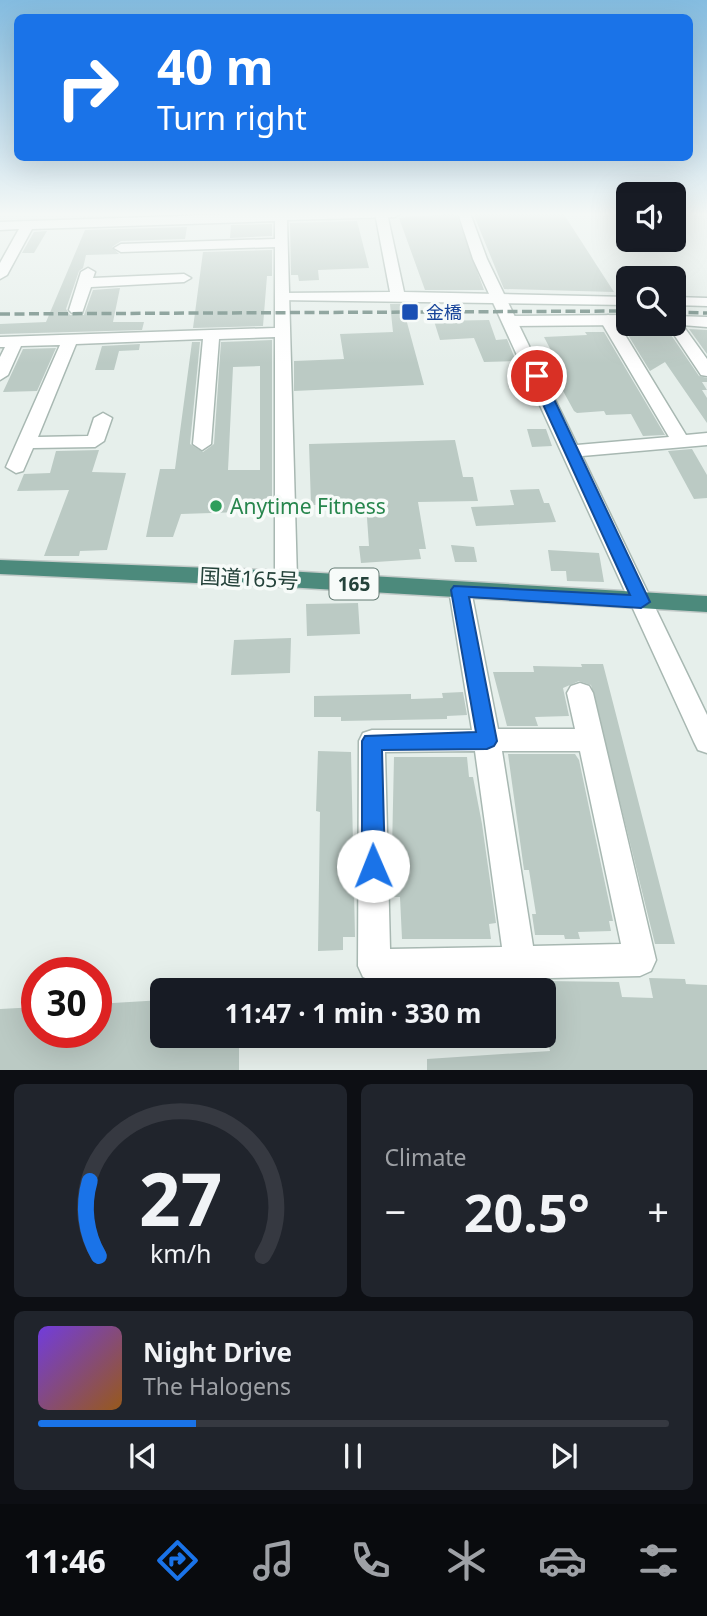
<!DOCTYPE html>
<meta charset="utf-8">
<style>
:root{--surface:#171b24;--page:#20242c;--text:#f1f3f6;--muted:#9ea1a6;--line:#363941;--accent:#1a73e8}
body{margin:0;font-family:"Noto Sans","Noto Sans JP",sans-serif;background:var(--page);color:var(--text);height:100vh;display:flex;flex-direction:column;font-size:26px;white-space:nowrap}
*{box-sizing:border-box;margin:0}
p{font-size:23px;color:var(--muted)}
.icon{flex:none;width:38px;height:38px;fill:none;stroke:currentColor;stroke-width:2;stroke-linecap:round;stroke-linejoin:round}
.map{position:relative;height:1070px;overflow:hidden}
.side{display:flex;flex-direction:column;gap:14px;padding:14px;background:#0d0f14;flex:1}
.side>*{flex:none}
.banner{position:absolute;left:14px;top:14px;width:679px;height:147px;border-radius:10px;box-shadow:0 7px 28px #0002;background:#1a73e8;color:#fff;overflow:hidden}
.tools{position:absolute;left:616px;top:182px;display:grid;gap:14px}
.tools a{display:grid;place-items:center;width:70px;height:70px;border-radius:10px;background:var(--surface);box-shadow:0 7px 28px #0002;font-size:35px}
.speed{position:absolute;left:21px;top:957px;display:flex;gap:14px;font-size:35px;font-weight:700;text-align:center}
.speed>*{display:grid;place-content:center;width:91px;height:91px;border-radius:50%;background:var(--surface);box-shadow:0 7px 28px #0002;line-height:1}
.speed .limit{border:10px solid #d22;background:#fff;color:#111}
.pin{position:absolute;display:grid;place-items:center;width:60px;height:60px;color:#fff;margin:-30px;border:4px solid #fff;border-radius:50%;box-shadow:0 2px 7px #0007}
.me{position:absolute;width:77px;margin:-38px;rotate:359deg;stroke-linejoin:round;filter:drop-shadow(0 0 5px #0008)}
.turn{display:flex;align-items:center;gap:24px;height:147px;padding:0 28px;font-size:32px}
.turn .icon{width:91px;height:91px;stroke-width:2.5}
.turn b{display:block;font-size:49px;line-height:60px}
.big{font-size:52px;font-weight:700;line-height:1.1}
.side .card{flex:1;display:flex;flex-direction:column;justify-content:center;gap:10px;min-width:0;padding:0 24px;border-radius:10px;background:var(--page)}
.side .dial{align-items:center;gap:0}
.dial svg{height:182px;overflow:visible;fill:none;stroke:var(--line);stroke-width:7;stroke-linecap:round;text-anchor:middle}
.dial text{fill:var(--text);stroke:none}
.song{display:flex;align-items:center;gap:21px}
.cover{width:84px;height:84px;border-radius:10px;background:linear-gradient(135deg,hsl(260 70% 55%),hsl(30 70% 35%))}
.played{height:7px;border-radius:4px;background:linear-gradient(90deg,var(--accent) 25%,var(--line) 25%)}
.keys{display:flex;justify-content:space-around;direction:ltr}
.heat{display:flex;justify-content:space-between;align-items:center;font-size:38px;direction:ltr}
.side .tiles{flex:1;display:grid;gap:14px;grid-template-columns:1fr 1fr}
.card:last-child{grid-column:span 2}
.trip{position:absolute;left:150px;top:978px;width:406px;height:70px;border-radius:10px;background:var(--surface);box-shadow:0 7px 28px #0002;font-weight:700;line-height:70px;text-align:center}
.dock{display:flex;height:112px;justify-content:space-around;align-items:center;background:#090b0e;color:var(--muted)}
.dock .icon{width:49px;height:49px}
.dock .current{color:var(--accent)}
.dock b{font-size:32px;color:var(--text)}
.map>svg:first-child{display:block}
</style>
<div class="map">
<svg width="707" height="1070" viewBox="0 0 707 1070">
<rect width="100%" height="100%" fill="#e6efeb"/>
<!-- building -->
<path fill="#bbcac4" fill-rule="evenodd" d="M456,213L484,290H425L399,218Z
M473,213H563L614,292L504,289Z
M357,221L369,268L318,270L319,280L299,281L298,275H291L290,223Z
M272,224V236L230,238L231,225Z
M187,227L185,239L121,241L112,247L119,254L86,255L83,268L79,271L66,309L70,315H84L93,290L120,288L113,322H144L142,330L0,334V324L46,322L85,230Z
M47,231L34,253H22L34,232Z
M272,250V276H267L263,326L193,328L203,252Z
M390,304H402L424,385L294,391V361L344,359L340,334L393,332Z
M489,320L496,340L507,339L516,361L484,362L474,338L440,340L434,321Z
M643,329L645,333L669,332L699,376L707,378V382H702L707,390H702L707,398V423L665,362L650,371L625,330Z
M689,329L707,330V354Z
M585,332H604L665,435L643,436L631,414L606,415L604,411L577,413L574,411L550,367L559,366L544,337L587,335Z
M272,340V511L181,514L173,537H146L160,469H175L192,342H200L190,444L203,452L214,444L221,342ZM260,366V470H228L233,367Z
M140,344L139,350L119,351L114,370H95L102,346Z
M56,348L37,391L3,392L23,349Z
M527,429H546L552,446L532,447Z
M455,440L463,477H473L478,501L418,502L426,549H419L421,559L361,563L359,546H369L366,504L311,505L309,444Z
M692,449L707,475V498L694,499L668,451Z
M99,450L92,472L126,473L107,550L80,551L79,556H44L69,490L17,491L24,474L50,473L56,451Z
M539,489L544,503H549L556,522L476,526L471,507L514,505L510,490Z
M451,545L474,547L477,562H455Z
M548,550L599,553L604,582L567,581L566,571H551Z
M358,603L360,634L307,636L306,604Z
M291,638L290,673L231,675L234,640Z
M581,664H603L675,944H655L591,685L579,681L563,688L569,716L535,717L538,726H507L493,672H534L533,666L582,667Z
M463,692L467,715L447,716V719L341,721V717H314V696L411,694V699L443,698L442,693Z
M318,751L351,752L355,937H343V950L318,951L320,812L316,811Z
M508,754H575L579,760L613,921H609L611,931L578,932L580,939H565L564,935H535L532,914H536L529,870H524Z
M394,757H467L469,777H473L482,824L496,923L489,924L491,939H402L400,897H394L392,850Z
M649,978L685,979L686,984L707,985V1070H427V1059L550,1051L544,1023V981L619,982L622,997L653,998Z
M163,1000V1036H239V1070H0V1009L37,1007V1032H96V1004Z"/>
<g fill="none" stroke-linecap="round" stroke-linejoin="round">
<defs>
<path id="minor" d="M275,213H401L395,217L287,220L297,579L294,584H278L275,579V337L219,339L211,444L202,450L193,444L203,339L76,344L38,437L88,436L94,418L103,413L112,418L104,441L95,447L33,448L23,471L16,473L6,467L60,345L21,346L8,375L0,380V357L5,347H0V337L275,328V247L121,252L114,248L121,244L275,239V221L32,229L7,275L0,279V263L19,229L0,230V222Z
M458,213H470L487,259L577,445L669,437L600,320L608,315L616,320L686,435L707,433V445L582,456L707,715V753L698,750L694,742L473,259Z
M88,268L95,272L93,278L184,274L191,278L184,282L91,287L82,313H72L69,310L81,272Z
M674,318L679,320L707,359V376L701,375L667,324H674Z
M460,582L468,584L471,590L498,729H575L567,693L571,686L580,683L589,686L593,693L656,960L651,971L640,976L374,982L363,977L358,966L359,741L363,733L372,730H472L449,590L452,584ZM475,751L502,947L390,949L385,752ZM502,751H580L621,944L533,946Z"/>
<path id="tertiary" d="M375,213H387L404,292L628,297V305L278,300L276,297L283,293L390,292Z
M674,297L707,298V306L674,305Z
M628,315V324H631L628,325L511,326L503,321L511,316Z
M674,316L707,317V327L669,324H674Z"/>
<path id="trunk" d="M0,560L286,571L707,596V612L286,587L0,574Z"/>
</defs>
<!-- minor casing -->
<use href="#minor" stroke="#a8b8b2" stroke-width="3"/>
<!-- tertiary casing -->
<use href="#tertiary" stroke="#a8b8b2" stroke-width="3"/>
<!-- trunk casing -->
<use href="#trunk" stroke="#c2cac8" stroke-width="3"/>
<!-- minor -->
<use href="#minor" fill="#fff" fill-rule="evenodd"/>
<!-- tertiary -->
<use href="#tertiary" fill="#fff" fill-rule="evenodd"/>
<!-- trunk -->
<use href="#trunk" fill="#4c8a7c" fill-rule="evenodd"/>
<!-- rail -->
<path stroke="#5f7d75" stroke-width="3.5" stroke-dasharray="10 4.5" stroke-linecap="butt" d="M674,312L707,313
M0,314L628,311"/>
</g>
<!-- sky -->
<linearGradient id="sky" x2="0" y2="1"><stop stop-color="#84bce0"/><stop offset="0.59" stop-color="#f4f8f6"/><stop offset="1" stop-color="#f4f8f6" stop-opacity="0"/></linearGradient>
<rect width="707" height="363" fill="url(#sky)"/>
<!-- route -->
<path fill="#1a73e8" stroke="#114b97" stroke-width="2" d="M537,372L543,376L650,602L641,608L469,597L497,741L494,746L487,749L382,750L385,866L381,874L373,877L365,874L362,866V741L365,736L476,732L451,590L454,586L630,595L530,376Z"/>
<!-- markers -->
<rect fill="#1a4fb4" stroke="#f7fbf9" stroke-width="2.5" x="401" y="303" width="18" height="18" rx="3.5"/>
<circle fill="#2e9e5b" stroke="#f7fbf9" stroke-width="2.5" cx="216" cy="506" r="7"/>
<g text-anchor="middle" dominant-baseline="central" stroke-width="7" stroke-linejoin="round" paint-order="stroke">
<!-- far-transit labels -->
<g font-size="18" fill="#164399" stroke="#f7fbf9" text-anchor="start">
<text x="426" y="312">金橋</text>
</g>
<!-- shield labels -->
<rect fill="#f7fbf9" stroke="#637a73" stroke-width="2" x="329.5" y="568.5" width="49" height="31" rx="5"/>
<g font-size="19" font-weight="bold" fill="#24423a">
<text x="354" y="584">165</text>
</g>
<!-- leisure labels -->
<g font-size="21" fill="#27864d" stroke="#f7fbf9" text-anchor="start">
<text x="230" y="506">Anytime Fitness</text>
</g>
<!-- street labels -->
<g font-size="21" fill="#24423a" stroke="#f7fbf9">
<text transform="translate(249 578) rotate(3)">国道165号</text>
</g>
</g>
</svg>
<div class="tools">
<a><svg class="icon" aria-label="sound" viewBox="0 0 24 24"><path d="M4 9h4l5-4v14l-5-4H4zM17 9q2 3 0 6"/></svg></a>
<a><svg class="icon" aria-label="search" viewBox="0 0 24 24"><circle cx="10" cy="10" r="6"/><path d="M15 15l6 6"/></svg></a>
</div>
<div class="speed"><div class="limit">30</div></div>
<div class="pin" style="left:537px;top:376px;background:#d93025"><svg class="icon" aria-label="arrive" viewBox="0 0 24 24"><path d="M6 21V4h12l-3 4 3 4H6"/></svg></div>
<svg class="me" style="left:373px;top:866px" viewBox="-20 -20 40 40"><circle r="19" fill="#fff"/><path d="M0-13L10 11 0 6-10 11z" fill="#1a73e8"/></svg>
<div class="trip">11:47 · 1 min · 330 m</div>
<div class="banner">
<div class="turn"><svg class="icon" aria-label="right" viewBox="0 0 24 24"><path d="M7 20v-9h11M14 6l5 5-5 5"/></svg><div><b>40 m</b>Turn right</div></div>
</div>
</div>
<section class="side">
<div class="tiles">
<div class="card dial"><svg viewBox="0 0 100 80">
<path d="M14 69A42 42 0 1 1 86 69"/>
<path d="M14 69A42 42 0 0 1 10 36" stroke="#1a73e8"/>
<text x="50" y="56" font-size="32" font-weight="700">27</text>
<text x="50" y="72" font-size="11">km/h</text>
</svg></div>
<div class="card"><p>Climate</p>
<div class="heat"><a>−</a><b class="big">20.5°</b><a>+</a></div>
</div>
<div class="card">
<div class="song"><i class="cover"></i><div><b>Night Drive</b><p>The Halogens</p></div></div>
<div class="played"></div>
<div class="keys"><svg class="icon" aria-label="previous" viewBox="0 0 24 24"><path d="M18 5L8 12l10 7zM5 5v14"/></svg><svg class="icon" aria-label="pause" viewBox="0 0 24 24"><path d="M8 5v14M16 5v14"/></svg><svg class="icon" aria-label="next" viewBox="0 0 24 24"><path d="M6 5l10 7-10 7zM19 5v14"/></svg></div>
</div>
</div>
</section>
<nav class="dock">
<b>11:46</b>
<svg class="icon current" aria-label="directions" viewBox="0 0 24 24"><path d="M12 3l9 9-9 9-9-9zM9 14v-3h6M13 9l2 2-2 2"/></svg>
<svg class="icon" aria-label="music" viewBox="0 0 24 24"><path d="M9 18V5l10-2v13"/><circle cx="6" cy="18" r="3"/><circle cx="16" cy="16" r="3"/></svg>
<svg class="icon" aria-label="phone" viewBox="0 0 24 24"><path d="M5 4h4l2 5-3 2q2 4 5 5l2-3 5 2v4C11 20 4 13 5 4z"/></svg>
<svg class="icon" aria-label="climate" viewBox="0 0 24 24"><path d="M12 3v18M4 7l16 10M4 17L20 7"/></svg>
<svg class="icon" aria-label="car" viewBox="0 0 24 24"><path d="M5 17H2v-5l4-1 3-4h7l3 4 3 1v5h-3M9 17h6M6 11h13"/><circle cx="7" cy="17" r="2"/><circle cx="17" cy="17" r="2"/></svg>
<svg class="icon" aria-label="filters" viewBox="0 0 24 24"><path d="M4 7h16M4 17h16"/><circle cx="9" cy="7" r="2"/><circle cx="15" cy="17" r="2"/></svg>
</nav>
